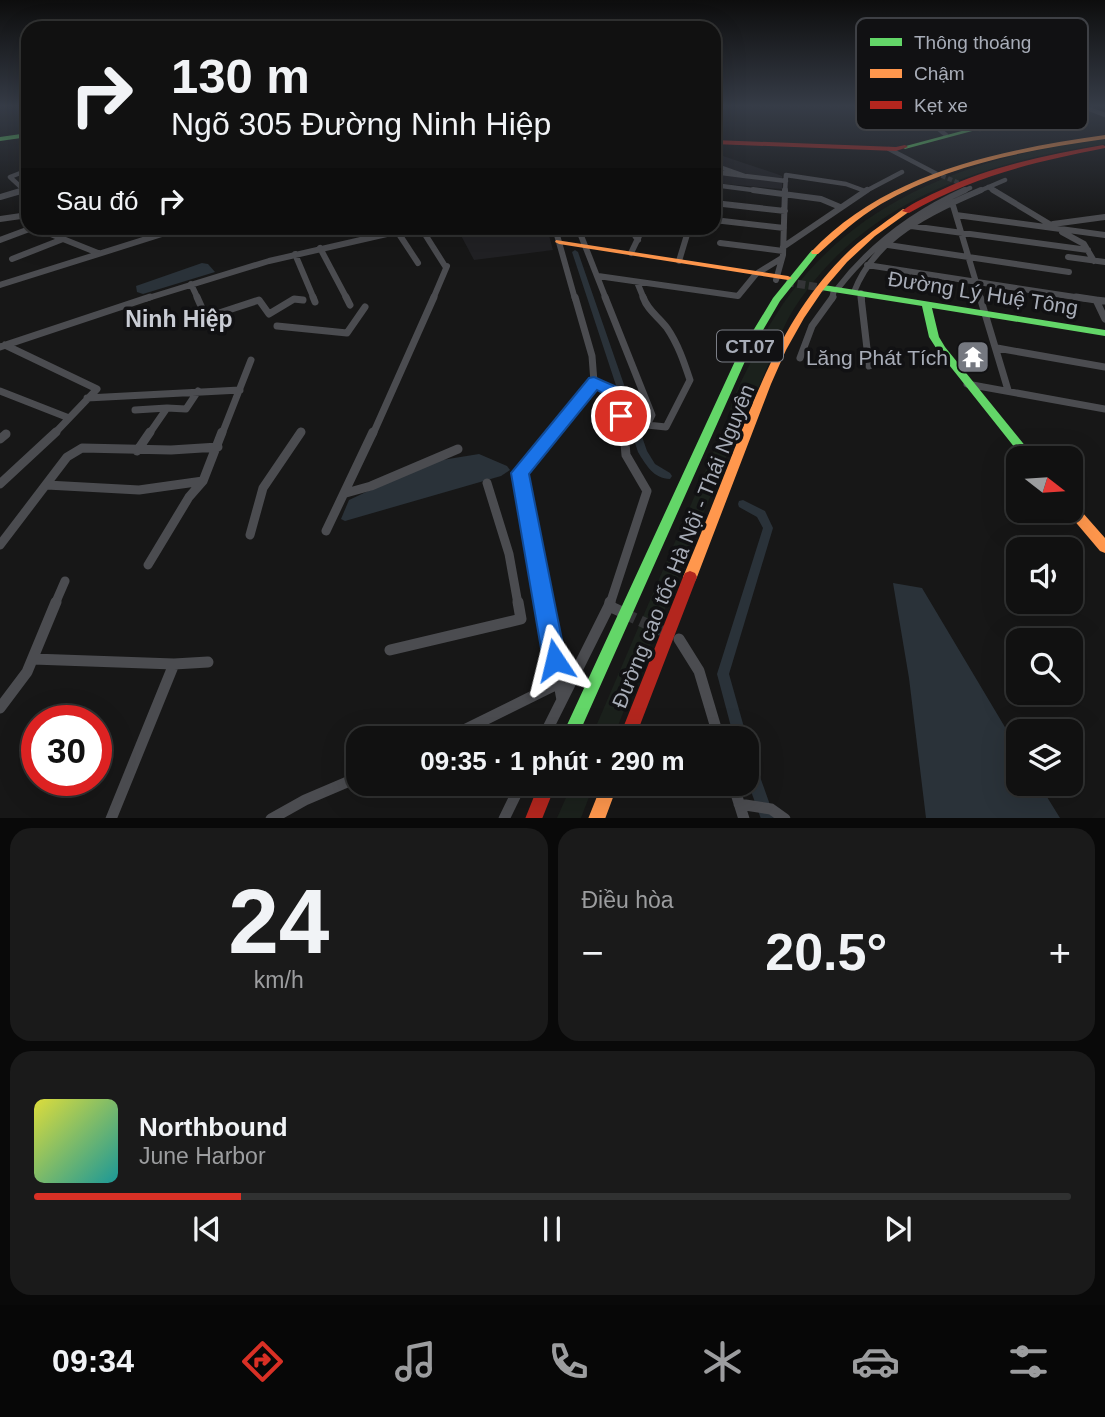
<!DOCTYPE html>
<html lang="vi">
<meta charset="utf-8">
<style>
:root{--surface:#111;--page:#1a1a1a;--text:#f1f3f6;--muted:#9c9d9f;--line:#303131;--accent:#d93025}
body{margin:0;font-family:Arial,sans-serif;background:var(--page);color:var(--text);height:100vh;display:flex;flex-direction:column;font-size:26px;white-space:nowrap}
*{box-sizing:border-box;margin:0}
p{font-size:23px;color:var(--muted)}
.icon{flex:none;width:38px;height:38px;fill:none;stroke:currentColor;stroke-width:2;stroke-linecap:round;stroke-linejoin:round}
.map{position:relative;height:818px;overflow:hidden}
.drawer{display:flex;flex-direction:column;gap:10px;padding:10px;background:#090909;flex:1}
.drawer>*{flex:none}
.hud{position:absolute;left:21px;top:21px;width:700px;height:214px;border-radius:21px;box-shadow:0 7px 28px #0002,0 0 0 2px var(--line);background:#111;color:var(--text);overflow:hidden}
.needle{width:46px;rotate:107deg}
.tools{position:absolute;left:1006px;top:446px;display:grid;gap:14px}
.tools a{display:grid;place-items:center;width:77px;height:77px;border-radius:14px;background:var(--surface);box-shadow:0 7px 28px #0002,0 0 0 2px var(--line);font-size:35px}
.speed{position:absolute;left:21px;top:705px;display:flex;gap:14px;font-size:35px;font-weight:700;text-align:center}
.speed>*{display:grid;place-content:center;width:91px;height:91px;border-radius:50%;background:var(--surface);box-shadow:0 7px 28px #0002,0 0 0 2px var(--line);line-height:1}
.speed .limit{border:10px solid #d22;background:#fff;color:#111}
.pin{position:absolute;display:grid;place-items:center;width:60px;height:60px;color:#fff;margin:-30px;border:4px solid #fff;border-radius:50%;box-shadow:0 2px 7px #0007}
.me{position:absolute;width:77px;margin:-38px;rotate:350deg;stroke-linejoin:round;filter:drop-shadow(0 0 5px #0008)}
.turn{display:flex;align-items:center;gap:24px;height:147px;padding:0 35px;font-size:32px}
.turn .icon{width:91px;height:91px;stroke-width:2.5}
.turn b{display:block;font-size:49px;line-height:60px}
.then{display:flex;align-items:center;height:66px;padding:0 35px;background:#0003;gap:14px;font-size:26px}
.big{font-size:52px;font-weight:800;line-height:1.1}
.drawer .widget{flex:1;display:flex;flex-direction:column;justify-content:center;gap:10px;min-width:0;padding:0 24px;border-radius:21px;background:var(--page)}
.drawer .dial{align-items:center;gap:0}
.dial b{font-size:91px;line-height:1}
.song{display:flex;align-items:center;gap:21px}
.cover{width:84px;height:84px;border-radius:10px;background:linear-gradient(135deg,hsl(60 70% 55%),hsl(180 70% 35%))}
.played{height:7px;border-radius:4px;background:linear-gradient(90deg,var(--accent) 20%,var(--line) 20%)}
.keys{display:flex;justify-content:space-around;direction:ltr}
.heat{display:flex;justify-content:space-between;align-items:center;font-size:38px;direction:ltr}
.drawer .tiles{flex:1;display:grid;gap:10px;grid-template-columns:1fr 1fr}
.widget:last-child{grid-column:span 2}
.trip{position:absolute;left:346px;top:726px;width:413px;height:70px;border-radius:21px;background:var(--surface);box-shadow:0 7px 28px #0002,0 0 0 2px var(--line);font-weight:800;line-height:70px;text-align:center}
.tab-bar{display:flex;height:112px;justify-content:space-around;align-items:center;background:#070707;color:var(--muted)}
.tab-bar .icon{width:49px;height:49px}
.tab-bar .selected{color:var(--accent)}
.tab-bar b{font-size:32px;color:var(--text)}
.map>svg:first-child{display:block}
</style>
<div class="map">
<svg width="1105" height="819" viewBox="0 0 1105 819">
<rect width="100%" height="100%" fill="#171717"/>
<!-- built -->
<path fill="#212124" d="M714,153L777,174L782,176V189L714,183Z
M457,228H547L553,250L474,260Z"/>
<!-- green -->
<path fill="#1b211c" d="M1105,139V144C982,162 861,201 792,312C773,344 765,383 744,413H735L730,409C735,391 746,373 754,355C821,211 955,158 1105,139Z
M719,439H726L731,445L613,738H591Z
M572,784H594L581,818H557Z"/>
<!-- water -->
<path fill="#2a3239" d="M202,263L208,264L215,272L143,294L137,292L136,286Z
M479,454L507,466L510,470L501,476L345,521L341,519L349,500L366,492L436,461Z
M893,583L922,588L1018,749V784H1039L1060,818H926L909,678Z"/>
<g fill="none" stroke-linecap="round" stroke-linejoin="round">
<!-- canal -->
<path fill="#2a3239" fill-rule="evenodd" d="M575,250L578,252L647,451L655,464L670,473L672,476L670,479C654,479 646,465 638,452L572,252Z
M743,500L765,511L773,528L729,674L747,738H734L717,674L763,528L757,517L739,507L738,504L739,501Z
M747,752L752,754L775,819H761L747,780Z"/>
<!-- street-tunnel-far1 -->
<path stroke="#343537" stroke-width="4.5" stroke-dasharray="4.5 2.5" stroke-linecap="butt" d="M935,173L964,185"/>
<!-- street-tunnel -->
<path stroke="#343537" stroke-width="11" stroke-dasharray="11 6" stroke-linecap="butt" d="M625,614L667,633"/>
<!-- secondary-tunnel -->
<path stroke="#343537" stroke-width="8" stroke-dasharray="8 3.5" stroke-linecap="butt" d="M786,282L824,288"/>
<!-- street-far4 -->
<path stroke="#4b4c50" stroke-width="4.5" d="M1081,106L1105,115
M884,110L919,113L946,135
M882,116L961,119L980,129
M714,130L722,106
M889,149L935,173
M28,151L25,152L28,154
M714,165L745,176L714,172
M745,176L786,181
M714,185L767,192
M988,187L997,192
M18,192L24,190L10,177L28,170
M785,192L786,175L846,184L865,191
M864,192L902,172
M961,192L970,188
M977,192L1005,180"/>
<!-- street-far3 -->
<path stroke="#4b4c50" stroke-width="6" d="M753,190L821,199L840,207
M993,190L1051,225
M0,197L24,190
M952,202L981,299
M714,203L785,211
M956,215L1105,235
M0,219L28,215
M714,220L784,228
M1053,224L1105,217
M911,226L1088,250
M36,228L63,239
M421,228L445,266
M555,228L575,299
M578,228L606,299
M630,228L638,240
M397,231L418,263
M1062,232L1084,244L1094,261
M0,240L32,228
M720,243L783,251
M888,245L1069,272
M783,247L867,190
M320,248L347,299
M631,253L643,228
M295,254L314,299
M1068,257L1105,262
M12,259L63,239L98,253
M679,261L689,228
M867,265L1088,299
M598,276L738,296L756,274L782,258
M776,280L783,255L785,190
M637,282L644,299
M191,284L198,299
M0,285L181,228
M838,288C872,244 914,213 965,190
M854,292C875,237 930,212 981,190
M861,293L862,299
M145,299L269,261L413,228
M433,299L447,266
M832,299L834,290"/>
<!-- street-far2 -->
<path stroke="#4b4c50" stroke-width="7" d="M197,297L205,315L210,316L259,300L269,314L294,299L303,300
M313,297L315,302
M346,297L350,305
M605,297L652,415L647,425L624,429L623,434
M643,297C648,311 658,316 667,328C678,344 684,362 690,380L666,427L647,425
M861,297L869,366
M980,297L1008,390
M1076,297L1096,300
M1105,301L1096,300L1105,319
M277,326L347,333L365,307
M5,345L97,389L54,434
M0,347L150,297
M997,348L1105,367
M800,358L812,326L833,297
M594,382L613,391L624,429
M967,384L1105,409
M0,391L69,418
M87,398L240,390
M135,410L167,408
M149,434L167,408L186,409L198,391
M222,434L251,360
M373,434L434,297
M552,434L594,382L592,356L575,297"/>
<!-- street-far1 -->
<path stroke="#4b4c50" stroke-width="9" d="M0,439L6,434
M137,451L150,432
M487,483L509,554L518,604
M0,484L56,432
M47,485L139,490L203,481
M346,493L371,486L458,449
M326,531L373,432
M250,535L263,488L301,432
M0,545L67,457L82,448L171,450L218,447
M148,565L189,497L203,481L222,432
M55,604L65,581
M544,604L520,473L553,432
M610,604L647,491L626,455L624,432"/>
<!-- street -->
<path stroke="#4b4c50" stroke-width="11" d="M544,602L562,700
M610,602L609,606L622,612
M679,639L699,671L719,738
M390,650L521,619L518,602
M33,659L174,664L208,662
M0,708L27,672L56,602
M448,738L559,683
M543,738L609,606
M733,784L744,819
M739,804L771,809L785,819
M111,819L174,664
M271,819L305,800L359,777
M504,819L521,784"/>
<!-- fast -->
<path fill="#63d668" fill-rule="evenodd" d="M1056,106H1066L905,149L902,147Z
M28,133V137L0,141V137Z
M812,250H818L819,252L780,301L746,359L577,738H561L736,359L773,298Z
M824,285L1105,330V336L932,308L939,337L945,347L1035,458H1023L938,351L929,337L922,306L821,290L820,288Z"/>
<!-- slow -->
<path fill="#ff974d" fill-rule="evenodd" d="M1105,135V139C1028,150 949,164 881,204C857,218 838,236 818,254H812L811,252C886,172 1001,150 1105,135Z
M903,209L910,211L875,236L847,262L823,290L804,318L786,350L771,384L697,577L695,581L690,583L685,581L683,577C699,539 714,501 729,463C757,391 785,316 841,259C859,240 881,225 903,209Z
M556,240L788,276L792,278L788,280L559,244L555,242Z
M1071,503L1075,504L1105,538V553L1100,551L1067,512L1071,511Z
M602,784H618L605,819H588Z"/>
<!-- jam -->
<path fill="#b3261e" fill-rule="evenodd" d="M714,140L896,147L905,145L908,147L896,151L714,144Z
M1103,145L1105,146V148C1031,163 976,175 909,213L902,211C914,202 928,196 941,190C992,166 1047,155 1103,145Z
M690,571L695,573L697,577L635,738H619L683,577L685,573Z
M539,784H556L542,819H525Z"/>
</g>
<!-- sky -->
<linearGradient id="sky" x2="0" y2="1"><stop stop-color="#0d0d0d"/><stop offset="0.48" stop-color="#363c47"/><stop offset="1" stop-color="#363c47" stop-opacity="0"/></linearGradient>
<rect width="1105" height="221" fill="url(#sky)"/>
<!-- route -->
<path fill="#1a73e8" stroke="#114b97" stroke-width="2" d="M594,377L619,388L629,416L626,420H615L606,395L597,390L529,474L566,660L562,668L555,671L547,668L543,660L511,473L589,378Z"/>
<!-- icons -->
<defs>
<symbol id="temple-square" viewBox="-11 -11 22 22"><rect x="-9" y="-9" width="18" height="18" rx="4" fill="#757880" stroke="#111113"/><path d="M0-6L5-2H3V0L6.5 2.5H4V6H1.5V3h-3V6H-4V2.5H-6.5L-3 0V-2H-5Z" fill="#fff"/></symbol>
</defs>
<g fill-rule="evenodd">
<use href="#temple-square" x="954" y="338" width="38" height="38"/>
</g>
<g text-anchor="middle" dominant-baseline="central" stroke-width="7" stroke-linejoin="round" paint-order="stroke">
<!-- shield labels -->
<rect fill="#111113" stroke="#7b7e86" stroke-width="2" x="717" y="330.5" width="66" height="31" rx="5"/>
<g font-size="19" font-weight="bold" fill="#a8adb8">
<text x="750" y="346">CT.07</text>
</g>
<!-- street labels -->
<g font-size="21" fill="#a8adb8" stroke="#111113">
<text transform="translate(983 293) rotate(9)">Đường Lý Huệ Tông</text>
<text transform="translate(683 546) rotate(-68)">Đường cao tốc Hà Nội - Thái Nguyên</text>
</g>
<!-- poi labels -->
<g font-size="21" fill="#a8adb8" stroke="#111113" text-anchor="end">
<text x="948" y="357">Lăng Phát Tích</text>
</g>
<!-- neighbourhood labels -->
<g font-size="23" font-weight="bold" fill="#c9ccd4" stroke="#111113">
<text x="179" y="319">Ninh Hiệp</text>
</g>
</g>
<!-- legend -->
<rect x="856" y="18" width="232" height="112" rx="10" fill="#111113" stroke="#3e4045" stroke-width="2"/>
<rect x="870" y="38" width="32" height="8" fill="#63d668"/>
<rect x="870" y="69" width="32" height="9" fill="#ff974d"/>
<rect x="870" y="101" width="32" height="8" fill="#b3261e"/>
<g font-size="19" fill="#a8adb8">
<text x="914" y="49">Thông thoáng</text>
<text x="914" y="80">Chậm</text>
<text x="914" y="112">Kẹt xe</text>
</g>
</svg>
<div class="tools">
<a><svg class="needle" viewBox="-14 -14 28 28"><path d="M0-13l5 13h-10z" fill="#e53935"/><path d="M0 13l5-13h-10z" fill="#9c9d9f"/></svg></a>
<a><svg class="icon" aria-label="sound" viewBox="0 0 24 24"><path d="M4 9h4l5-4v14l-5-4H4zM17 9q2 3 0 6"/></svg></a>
<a><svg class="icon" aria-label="search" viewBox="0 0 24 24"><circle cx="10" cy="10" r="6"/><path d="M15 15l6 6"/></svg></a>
<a><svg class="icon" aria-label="layers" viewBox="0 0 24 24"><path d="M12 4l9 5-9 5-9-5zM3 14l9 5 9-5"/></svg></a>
</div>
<div class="speed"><div class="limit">30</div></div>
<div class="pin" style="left:621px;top:416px;background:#d93025"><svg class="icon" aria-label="arrive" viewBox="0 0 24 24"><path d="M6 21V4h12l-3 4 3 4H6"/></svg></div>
<svg class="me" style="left:555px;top:660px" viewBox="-20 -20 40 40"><path d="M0-17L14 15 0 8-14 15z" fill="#1a73e8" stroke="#fff" stroke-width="4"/></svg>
<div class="trip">09:35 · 1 phút · 290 m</div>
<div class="hud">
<div class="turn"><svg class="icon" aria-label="right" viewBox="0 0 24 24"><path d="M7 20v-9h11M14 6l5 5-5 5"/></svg><div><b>130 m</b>Ngõ 305 Đường Ninh Hiệp</div></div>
<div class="then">Sau đó<svg class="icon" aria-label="right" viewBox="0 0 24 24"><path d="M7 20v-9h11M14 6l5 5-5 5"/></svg></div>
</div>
</div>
<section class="drawer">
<div class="tiles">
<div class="widget dial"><b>24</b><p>km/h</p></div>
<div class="widget"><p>Điều hòa</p>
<div class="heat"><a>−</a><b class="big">20.5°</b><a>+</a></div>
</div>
<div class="widget">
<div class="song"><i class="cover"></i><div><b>Northbound</b><p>June Harbor</p></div></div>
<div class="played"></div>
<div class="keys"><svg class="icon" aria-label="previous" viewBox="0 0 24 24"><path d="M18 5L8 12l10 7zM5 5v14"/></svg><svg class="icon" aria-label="pause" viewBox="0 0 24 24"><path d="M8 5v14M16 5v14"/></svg><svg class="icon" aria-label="next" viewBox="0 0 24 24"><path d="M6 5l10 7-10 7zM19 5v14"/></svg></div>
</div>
</div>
</section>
<nav class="tab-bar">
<b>09:34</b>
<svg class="icon selected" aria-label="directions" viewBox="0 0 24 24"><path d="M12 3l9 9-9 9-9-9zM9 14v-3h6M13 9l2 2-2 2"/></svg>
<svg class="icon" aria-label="music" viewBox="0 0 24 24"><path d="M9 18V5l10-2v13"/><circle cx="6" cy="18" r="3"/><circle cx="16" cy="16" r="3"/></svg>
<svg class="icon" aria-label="phone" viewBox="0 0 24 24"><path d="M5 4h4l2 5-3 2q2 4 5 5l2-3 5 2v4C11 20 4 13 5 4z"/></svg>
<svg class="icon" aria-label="climate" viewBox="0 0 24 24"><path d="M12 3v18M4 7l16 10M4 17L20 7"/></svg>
<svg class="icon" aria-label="car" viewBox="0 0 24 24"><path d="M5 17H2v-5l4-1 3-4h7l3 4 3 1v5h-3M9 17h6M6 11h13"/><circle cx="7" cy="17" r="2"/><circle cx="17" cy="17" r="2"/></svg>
<svg class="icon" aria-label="filters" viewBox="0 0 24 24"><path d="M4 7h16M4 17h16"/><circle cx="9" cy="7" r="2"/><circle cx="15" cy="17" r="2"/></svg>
</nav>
